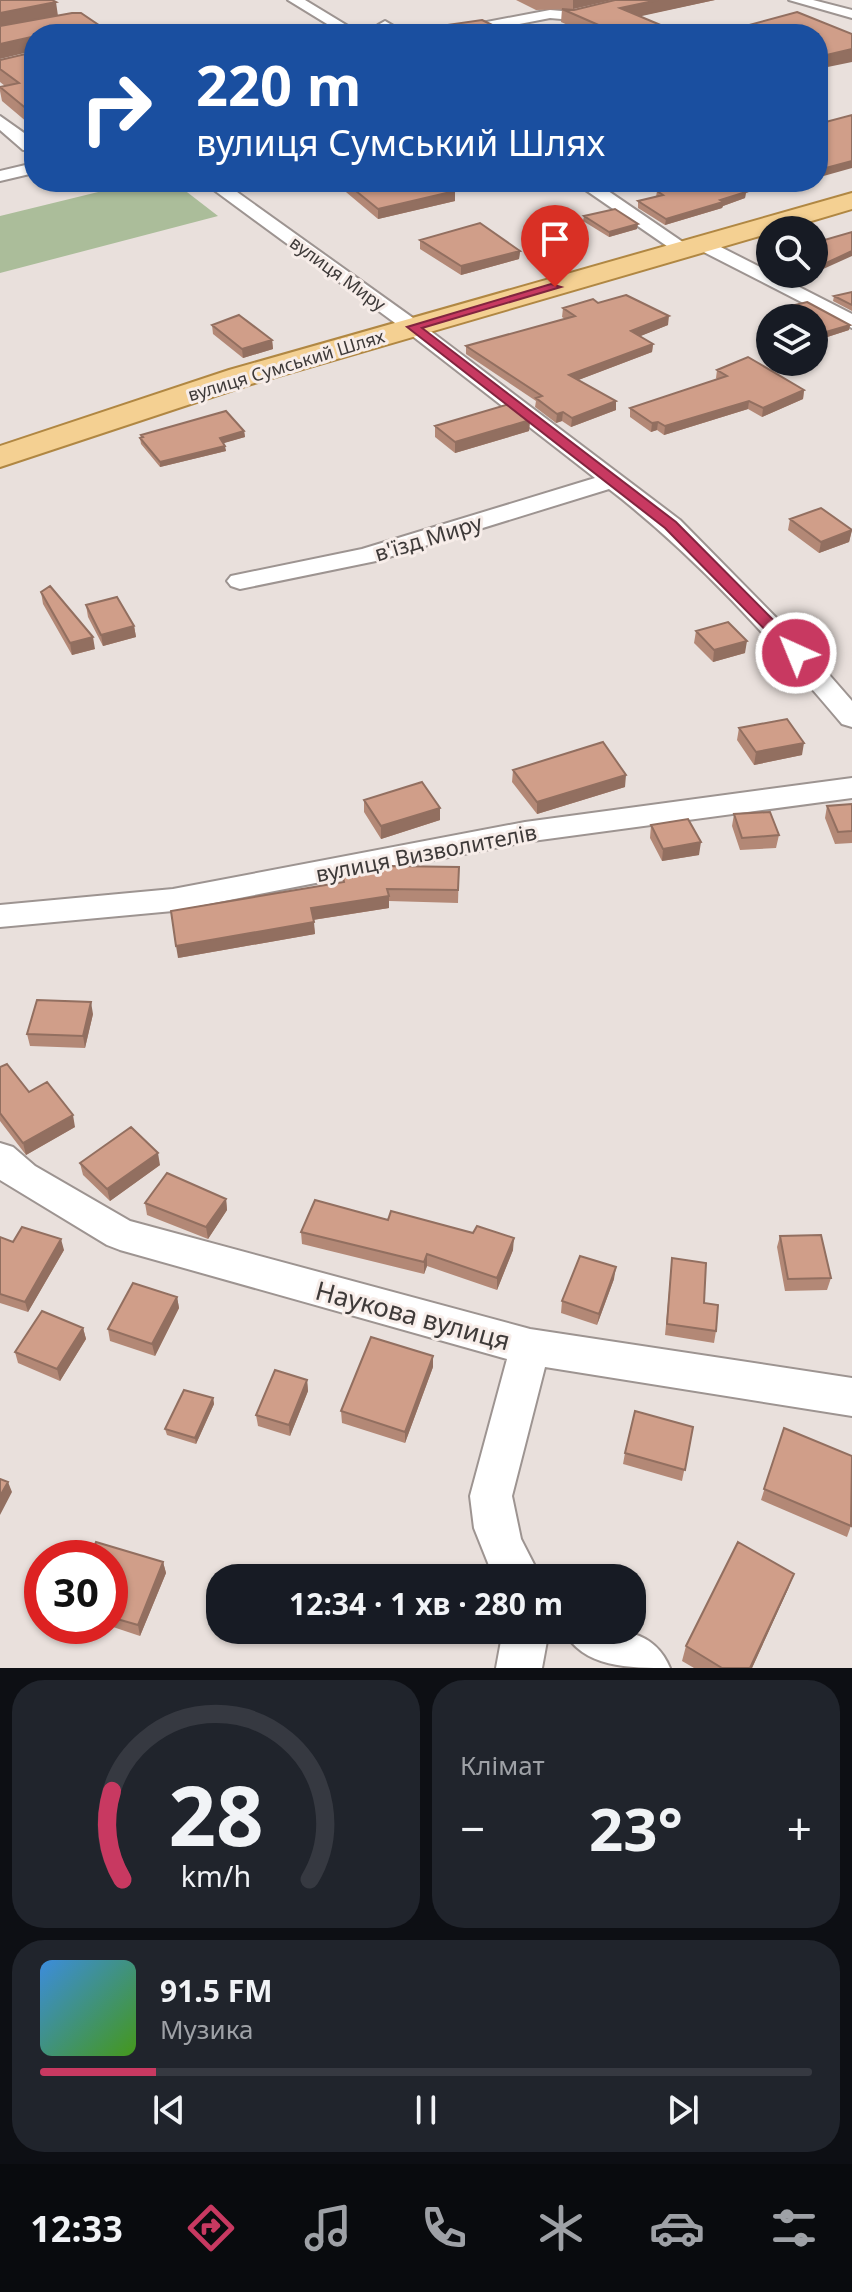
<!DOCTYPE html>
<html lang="uk">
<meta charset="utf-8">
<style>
:root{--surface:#171b24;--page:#20242c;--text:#f1f3f6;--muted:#9ea1a6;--line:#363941;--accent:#c83961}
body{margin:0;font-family:"Noto Sans",sans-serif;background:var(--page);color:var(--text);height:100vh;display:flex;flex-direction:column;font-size:30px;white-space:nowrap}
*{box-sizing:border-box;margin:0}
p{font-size:26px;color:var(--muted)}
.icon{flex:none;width:44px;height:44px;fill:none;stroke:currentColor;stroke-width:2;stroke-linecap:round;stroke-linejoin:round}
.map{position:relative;height:1668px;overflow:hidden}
.side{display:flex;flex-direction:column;gap:12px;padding:12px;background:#0d0f14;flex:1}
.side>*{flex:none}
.guide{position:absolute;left:24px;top:24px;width:804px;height:168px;border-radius:32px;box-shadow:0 2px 6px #0004;background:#1a4fa0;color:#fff;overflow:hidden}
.buttons{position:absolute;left:756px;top:216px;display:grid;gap:16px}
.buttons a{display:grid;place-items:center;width:72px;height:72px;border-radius:50%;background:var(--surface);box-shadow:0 2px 6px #0004;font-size:40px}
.speed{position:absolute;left:24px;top:1540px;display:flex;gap:16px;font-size:40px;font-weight:700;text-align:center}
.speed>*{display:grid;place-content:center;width:104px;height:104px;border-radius:50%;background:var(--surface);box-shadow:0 2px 6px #0004;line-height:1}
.speed .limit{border:12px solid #d22;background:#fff;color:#111}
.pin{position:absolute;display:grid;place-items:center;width:68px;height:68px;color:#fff;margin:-82px -34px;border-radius:50% 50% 50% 0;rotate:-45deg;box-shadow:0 0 8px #0007}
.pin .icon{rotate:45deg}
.me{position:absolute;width:88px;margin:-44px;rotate:316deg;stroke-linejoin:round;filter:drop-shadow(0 0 6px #0008)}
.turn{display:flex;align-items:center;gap:28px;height:168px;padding:0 40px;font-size:36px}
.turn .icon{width:104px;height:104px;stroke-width:2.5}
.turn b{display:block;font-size:56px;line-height:68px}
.big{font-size:60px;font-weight:700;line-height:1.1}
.side .tile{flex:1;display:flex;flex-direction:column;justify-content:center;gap:12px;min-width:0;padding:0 28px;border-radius:32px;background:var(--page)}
.side .dial{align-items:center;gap:0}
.dial svg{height:208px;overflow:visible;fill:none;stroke:var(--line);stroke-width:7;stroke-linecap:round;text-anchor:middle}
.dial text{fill:var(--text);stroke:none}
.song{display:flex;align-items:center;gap:24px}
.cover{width:96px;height:96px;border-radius:12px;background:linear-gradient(135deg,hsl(210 70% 55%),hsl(100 70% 35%))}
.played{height:8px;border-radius:4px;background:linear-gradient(90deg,var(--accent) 15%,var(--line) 15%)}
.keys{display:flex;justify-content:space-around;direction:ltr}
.heat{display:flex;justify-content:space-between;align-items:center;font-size:44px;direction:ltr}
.side .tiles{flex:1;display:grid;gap:12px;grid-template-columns:1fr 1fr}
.tile:last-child{grid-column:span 2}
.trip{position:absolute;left:206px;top:1564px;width:440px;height:80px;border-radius:32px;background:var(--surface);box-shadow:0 2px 6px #0004;font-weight:700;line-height:80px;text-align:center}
.menu{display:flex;height:128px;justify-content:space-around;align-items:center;background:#090b0e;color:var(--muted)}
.menu .icon{width:56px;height:56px}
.menu .current{color:var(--accent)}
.menu b{font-size:36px;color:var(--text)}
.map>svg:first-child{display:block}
</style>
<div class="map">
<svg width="852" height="1668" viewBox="0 0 852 1668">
<rect width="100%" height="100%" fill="#e9e0dc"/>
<!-- green -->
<path fill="#abbd9a" d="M139,182H174L218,216L0,273V216Z"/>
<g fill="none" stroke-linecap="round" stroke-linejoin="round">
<defs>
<path id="minor" d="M288,0H305L356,31L354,34H235L242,30L332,27Z
M625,0H651L573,20L550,18L468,34H438L445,30L550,10L573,12Z
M789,0H813L852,10V18Z
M385,21L407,34H390L378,25Z
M0,116L34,140V150H23L0,130Z
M34,163V173L0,181V171Z
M203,182H223L420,323L680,520L805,647L852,701V727L842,724C771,640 696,556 609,489L376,561L240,589L231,586L227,581L231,576L362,549L595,478L406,331Z
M574,182H595L693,249L684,255L677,253Z
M703,238L852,314V328L696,248L694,244L696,240Z
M852,778V798L525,842L173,911L0,927V905L173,889L525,822Z
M0,1143L13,1147L35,1166L130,1221L530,1329L852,1378V1416L545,1367L512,1496L521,1539L541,1578H494L474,1528L470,1496L507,1359L120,1250L107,1245L0,1180Z
M503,1630H549L542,1668H496Z
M563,1630C605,1630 651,1622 670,1668C629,1668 583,1668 563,1630Z"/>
<path id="primary" d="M852,193V209L781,230H770V233L251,384L0,467V446L229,370Z"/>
</defs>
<!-- minor casing -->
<use href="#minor" stroke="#9d9491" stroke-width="4"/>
<!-- primary casing -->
<use href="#primary" stroke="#b08743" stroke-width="4"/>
<!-- minor -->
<use href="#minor" fill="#fff" fill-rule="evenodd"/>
<!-- primary -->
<use href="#primary" fill="#f4d092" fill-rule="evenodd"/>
</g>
<!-- wall -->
<path fill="#b38876" d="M516,0H612L573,9L536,10Z
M615,0H715L639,16L682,34H588L561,22L562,9L574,10Z
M447,25L511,34H447Z
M34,52V128L2,101L0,91V87L5,86L0,82V60Z
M852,115L820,177L818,176V124Z
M340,182H440L455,201L378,219L340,187Z
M676,182H757L756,188L745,191L746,192L745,198L723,206L722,208L665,225L638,208V201L656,197L657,191L681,185Z
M584,216L637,229L609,237L583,221Z
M852,232L821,270L814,267V243Z
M420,240L520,251L519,259L461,275L420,249Z
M852,292V311L833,301L834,296Z
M807,302L850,325L849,330L818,340L814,337V318H784L779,314V309Z
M598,303L668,325L640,336L653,344L652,352L578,380L616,410L571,427L562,421L556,423L535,407L536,401L466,354V346L565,319L562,317L563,308Z
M212,325L272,340L273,349L243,358L213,334Z
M717,370L804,390L803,399L762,417L748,409L664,435L657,430L651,432L630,417V408L717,379L716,378Z
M530,420L529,431L455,453L435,437V426Z
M244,431L245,437L223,443L226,451L160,467L141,444L140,438L141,435Z
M790,519L852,530L849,542L819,553L788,530Z
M41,592L95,649L72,655L43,604Z
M86,605L134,626L136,637L103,646L88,617Z
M696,631L745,653L713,662L694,643Z
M739,728L802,755L754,765L737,740Z
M513,770L625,787L537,814L512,782Z
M364,800L440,808V820L381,839L364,812Z
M852,804V843L835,844L825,818L827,806Z
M734,814L779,835L776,848L740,850L732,826Z
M651,825L699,855L662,861L650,838Z
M459,867L458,903L389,901V908L313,920L315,934L178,958L343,882L342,872Z
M93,1014L85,1048L30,1046L27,1034Z
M0,1067L29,1092L75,1127L26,1155L0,1121Z
M80,1163L160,1165L110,1201L83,1175Z
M226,1199L227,1210L208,1239L147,1215L145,1203Z
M388,1220L513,1250L497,1290L427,1266L424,1274L302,1244L301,1232Z
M780,1236L831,1278L827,1290L785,1291L777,1247Z
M0,1237L13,1242L64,1250L28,1312L0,1303Z
M672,1258L704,1303L716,1331L714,1343L665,1335Z
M614,1279L597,1325L561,1313L562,1301Z
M177,1297L179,1308L155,1356L110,1341L108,1329Z
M83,1328L86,1339L60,1381L18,1363L15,1352Z
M433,1367L405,1443L342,1423L341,1411Z
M307,1380L308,1391L290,1436L258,1426L256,1415Z
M213,1398L214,1404L196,1444L167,1435L165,1429Z
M693,1427L682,1481L623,1464L625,1453Z
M784,1428L852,1523L847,1537L761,1500Z
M110,1558L163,1562L166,1573L140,1636L110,1626Z
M794,1574L788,1589L752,1668H694L682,1661L686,1646Z"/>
<!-- shaded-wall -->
<path fill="#926f60" d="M573,0H612L573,9Z
M658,0H715L619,21L620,8Z
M56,2L58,16L0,27V13Z
M31,37L33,51L0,59V44Z
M852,49V62L818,69V57Z
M852,161V168L820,177L822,169Z
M757,182L756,188L735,193L736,187Z
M455,191V201L378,219V209Z
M746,192L745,198L723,206L722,208L665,225L666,219Z
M638,224L637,229L609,237V232Z
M520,251L519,259L461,275V266Z
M852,251V256L821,270L822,265Z
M669,316L668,325L631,340V331Z
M850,325L849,330L818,340L819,334Z
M272,340L273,349L243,358L242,349Z
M653,344L652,352L568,384L569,375Z
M804,390L803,399L762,417L763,408Z
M616,401V410L571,427L572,418Z
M749,401L748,409L664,435L665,426Z
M563,412L562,421L556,423L557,414Z
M530,420L529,431L455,453V442Z
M658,422L657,430L651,432L652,423Z
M244,431L245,437L221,444L220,438Z
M225,446L226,451L160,467V462Z
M852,530L849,542L819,553L821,542Z
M134,626L136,637L103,646L101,635Z
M93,637L95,649L72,655L70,643Z
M747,641L745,653L713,662L714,650Z
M804,743L802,755L754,765L756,752Z
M626,775L625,787L537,814V802Z
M440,808V820L381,839V826Z
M701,842L699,855L662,861L663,849Z
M389,896V908L312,920L311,908Z
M314,922L315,934L178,958L176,946Z
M91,1002L93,1014L85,1048L83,1036Z
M73,1115L75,1127L26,1155L23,1143Z
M158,1153L160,1165L110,1201L107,1189Z
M226,1199L227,1210L208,1239L206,1227Z
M514,1238L513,1250L497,1290V1278Z
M61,1239L64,1250L28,1312L25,1302Z
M427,1254V1266L424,1274V1262Z
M616,1267L614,1279L597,1325L599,1314Z
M177,1297L179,1308L155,1356L152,1344Z
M83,1328L86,1339L60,1381L57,1369Z
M433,1356V1367L405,1443V1432Z
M307,1380L308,1391L290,1436L289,1425Z
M213,1398L214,1404L196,1444L195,1438Z
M8,1482L12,1492L0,1515V1496Z
M163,1562L166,1573L140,1636L138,1625Z
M794,1574L788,1589L752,1668H750Z"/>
<!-- building -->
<path fill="#d09e89" stroke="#926f60" stroke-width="2" d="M0,0H52L56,2L0,13Z
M615,0H658L620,8L682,34H619L562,9L574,10Z
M797,12L852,34V49L818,57V34H716Z
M72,13H81L112,34H34V39L31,37L0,44V26Z
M482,20L511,34H463L447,25Z
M158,29L166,34H133Z
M34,52V115L0,87L19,83L0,69V60Z
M852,115V161L822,169L818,167V124Z
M345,182H440L455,191L378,209Z
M689,182H756L736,187L746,192L720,200L723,202L666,219L638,201L663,195L657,191L690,183Z
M615,209L638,224L609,232L584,216Z
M480,223L520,251L461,266L420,240Z
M852,232V251L822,265L814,261V243Z
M852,292V305L834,296Z
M626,295L669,316L631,331L653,344L569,375L616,401L572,418L563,412L557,414L536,398L542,396L466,346L575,316L563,308L593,299L598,303Z
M807,302L850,325L819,334L814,331V318H794L779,309Z
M239,315L272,340L242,349L212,325Z
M748,357L804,390L763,408L749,401L665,426L658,422L652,423L630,408L727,376L717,370Z
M509,404L530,420L455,442L435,426Z
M226,411L244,431L220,438L225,446L160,462L140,438L143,437L141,435Z
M821,508L852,530L821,542L790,519Z
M50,586L93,637L70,643L41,592Z
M117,597L134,626L101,635L86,605Z
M728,622L747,641L714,650L696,631Z
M787,719L804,743L756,752L739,728Z
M603,742L626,775L537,802L513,770Z
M422,782L440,808L381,826L364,800Z
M852,804V831L838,832L827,806Z
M770,812L779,835L742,838L734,814Z
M688,819L701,842L663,849L651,825Z
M390,866L459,867L458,890L387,889L389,896L311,908L314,922L176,946L171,911L344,882L342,872Z
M37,1000L91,1002L83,1036L27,1034Z
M7,1064L29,1092L47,1082L73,1115L23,1143L0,1113V1067Z
M131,1127L158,1153L107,1189L80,1163Z
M167,1173L226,1199L206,1227L145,1203Z
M315,1200L388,1220L391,1211L473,1233L477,1226L514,1238L497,1278L427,1254L424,1262L301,1232Z
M22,1227L61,1239L25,1302L0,1294V1237L13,1242Z
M821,1235L831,1278L788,1279L780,1236Z
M580,1256L616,1267L599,1314L562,1301Z
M672,1258L706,1263L704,1303L718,1305L716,1331L667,1324Z
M133,1283L177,1297L152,1344L108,1329Z
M42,1311L83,1328L57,1369L15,1352Z
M371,1337L433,1356L405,1432L341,1411Z
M275,1370L307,1380L289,1425L256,1415Z
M184,1390L213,1398L195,1438L165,1429Z
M635,1411L693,1427L685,1470L625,1453Z
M784,1428L852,1456L851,1526L764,1489Z
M0,1479L8,1482L0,1496Z
M96,1542L163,1562L138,1625L110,1617V1558H90Z
M738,1542L794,1574L750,1668H722L686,1646Z"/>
<!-- route -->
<path fill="#c83961" stroke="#82253f" stroke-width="2" d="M551,284L561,287L422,328L676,522L802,649V656H791L665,528L407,327Z"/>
<g text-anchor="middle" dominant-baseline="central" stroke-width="6" stroke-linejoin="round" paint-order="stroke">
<!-- far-street labels -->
<g font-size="18" fill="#3e3a39" stroke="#f7ede9">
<text transform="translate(338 273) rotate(36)">вулиця Миру</text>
<text transform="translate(286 365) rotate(-17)">вулиця Сумський Шлях</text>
</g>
<!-- street labels -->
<g font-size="22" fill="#3e3a39" stroke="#f7ede9">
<text transform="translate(428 537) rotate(-17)">в'їзд Миру</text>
<text transform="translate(426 852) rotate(-11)">вулиця Визволителів</text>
</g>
<!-- near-street labels -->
<g font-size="26" fill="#3e3a39" stroke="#f7ede9">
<text transform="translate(413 1315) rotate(15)">Наукова вулиця</text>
</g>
</g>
</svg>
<div class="buttons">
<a><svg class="icon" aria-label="search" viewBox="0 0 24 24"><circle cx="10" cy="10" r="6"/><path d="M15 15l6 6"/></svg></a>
<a><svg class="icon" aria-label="layers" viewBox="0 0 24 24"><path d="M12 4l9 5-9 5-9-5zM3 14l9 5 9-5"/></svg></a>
</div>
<div class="speed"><div class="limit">30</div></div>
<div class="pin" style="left:555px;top:287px;background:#d93025"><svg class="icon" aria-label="arrive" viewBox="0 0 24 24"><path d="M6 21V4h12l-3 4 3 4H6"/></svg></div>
<svg class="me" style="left:796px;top:653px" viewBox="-20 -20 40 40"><circle r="17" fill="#c83961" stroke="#fff" stroke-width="3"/><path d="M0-11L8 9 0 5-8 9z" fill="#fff"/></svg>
<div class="trip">12:34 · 1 хв · 280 m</div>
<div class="guide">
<div class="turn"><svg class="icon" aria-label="right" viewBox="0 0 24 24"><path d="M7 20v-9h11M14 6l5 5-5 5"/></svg><div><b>220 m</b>вулиця Сумський Шлях</div></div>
</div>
</div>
<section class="side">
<div class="tiles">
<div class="tile dial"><svg viewBox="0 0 100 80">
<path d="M14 69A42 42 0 1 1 86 69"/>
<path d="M14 69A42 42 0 0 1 10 35" stroke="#c83961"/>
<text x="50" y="56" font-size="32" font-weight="700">28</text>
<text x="50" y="72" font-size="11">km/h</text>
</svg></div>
<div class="tile"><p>Клімат</p>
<div class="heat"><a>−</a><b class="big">23°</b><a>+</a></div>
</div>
<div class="tile">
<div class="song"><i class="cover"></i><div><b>91.5 FM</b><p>Музика</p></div></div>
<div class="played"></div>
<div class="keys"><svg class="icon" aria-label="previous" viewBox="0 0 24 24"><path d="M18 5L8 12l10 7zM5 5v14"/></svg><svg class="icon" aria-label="pause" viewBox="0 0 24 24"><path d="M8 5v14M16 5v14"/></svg><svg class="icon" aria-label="next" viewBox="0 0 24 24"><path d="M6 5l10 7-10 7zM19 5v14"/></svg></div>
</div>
</div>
</section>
<nav class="menu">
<b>12:33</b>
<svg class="icon current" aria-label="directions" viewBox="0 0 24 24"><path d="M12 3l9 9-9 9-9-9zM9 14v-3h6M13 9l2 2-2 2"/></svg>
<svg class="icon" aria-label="music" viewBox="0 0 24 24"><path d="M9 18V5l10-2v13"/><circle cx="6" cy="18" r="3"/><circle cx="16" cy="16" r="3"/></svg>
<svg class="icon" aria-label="phone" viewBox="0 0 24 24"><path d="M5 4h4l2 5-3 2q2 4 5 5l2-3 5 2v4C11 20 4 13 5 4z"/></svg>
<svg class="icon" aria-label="climate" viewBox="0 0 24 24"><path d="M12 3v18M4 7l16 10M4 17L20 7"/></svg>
<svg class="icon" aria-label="car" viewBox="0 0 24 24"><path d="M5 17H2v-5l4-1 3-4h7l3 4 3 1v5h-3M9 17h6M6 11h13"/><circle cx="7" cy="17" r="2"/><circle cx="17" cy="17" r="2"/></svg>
<svg class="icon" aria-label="filters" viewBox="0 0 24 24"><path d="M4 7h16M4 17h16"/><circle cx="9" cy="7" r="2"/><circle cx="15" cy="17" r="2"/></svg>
</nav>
